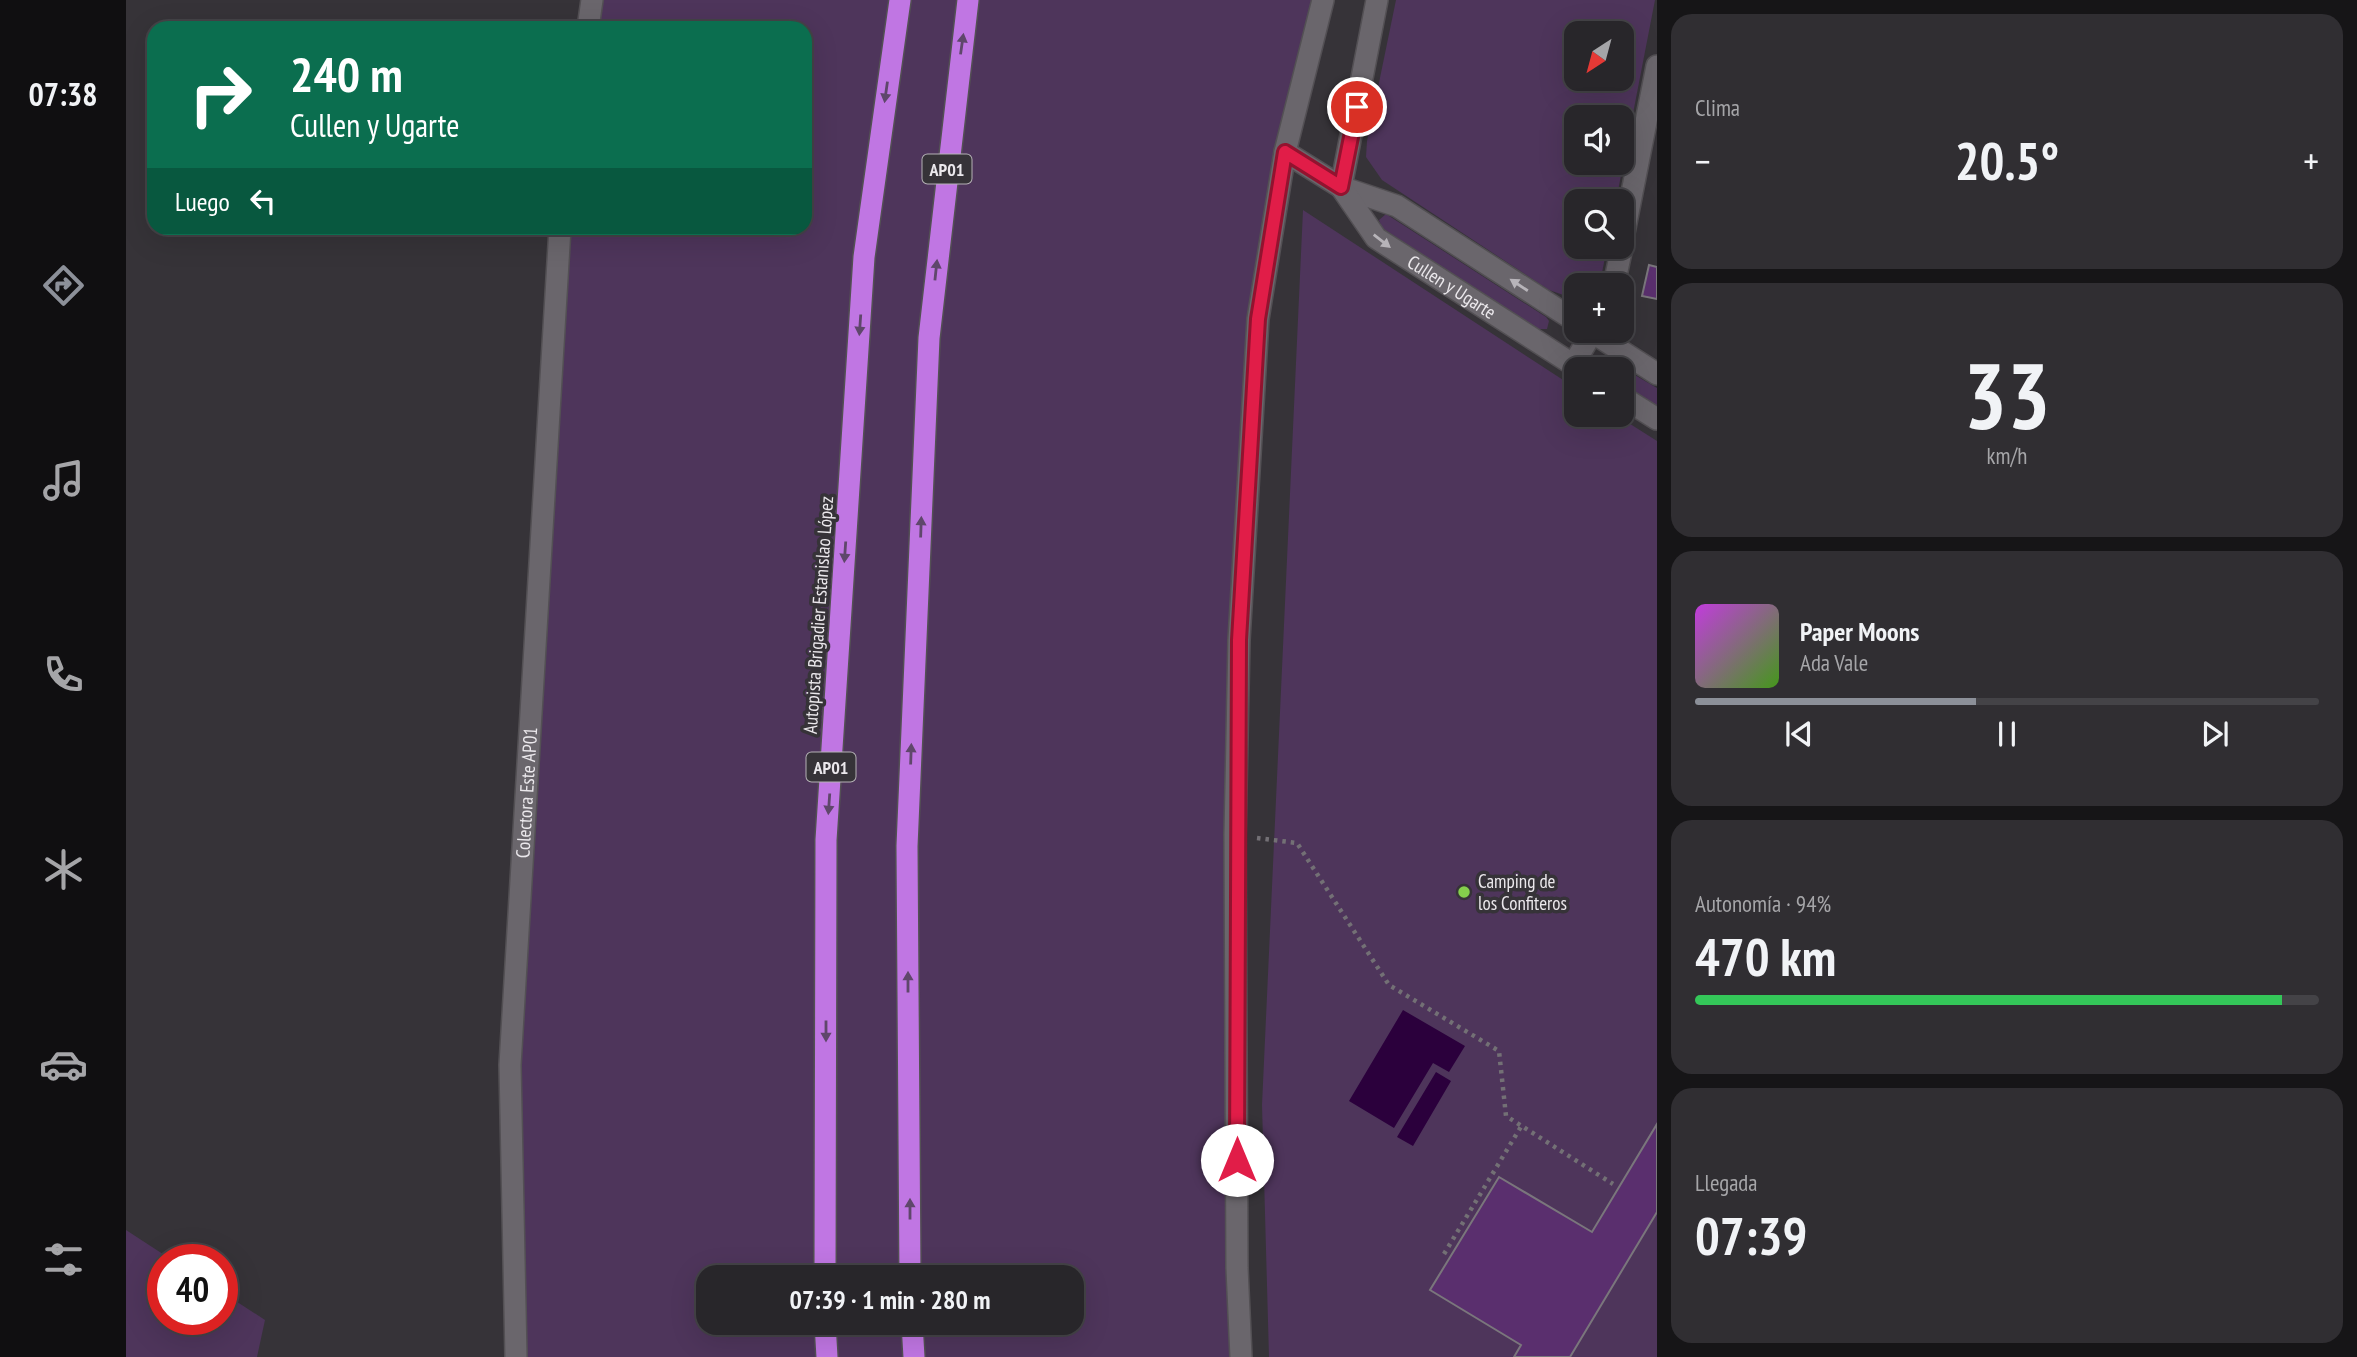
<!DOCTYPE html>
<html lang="es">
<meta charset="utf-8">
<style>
:root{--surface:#28262a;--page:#302e32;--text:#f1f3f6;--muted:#a5a5a8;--line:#444347;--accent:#8c9099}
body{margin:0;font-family:"PT Sans Narrow",sans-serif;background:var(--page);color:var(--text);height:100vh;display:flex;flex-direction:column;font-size:26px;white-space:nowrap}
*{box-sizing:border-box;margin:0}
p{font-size:23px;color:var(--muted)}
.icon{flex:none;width:38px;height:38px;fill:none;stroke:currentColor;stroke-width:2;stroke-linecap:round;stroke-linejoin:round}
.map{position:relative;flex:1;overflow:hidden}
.side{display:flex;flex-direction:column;gap:14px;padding:14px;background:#161517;width:700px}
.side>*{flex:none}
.banner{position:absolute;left:21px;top:21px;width:665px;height:214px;border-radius:21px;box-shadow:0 7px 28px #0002,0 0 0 2px var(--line);background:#0b6e4f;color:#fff;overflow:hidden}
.needle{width:46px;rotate:216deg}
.buttons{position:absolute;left:1438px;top:21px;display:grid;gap:14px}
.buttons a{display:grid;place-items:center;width:70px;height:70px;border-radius:14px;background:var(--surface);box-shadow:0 7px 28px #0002,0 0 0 2px var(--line);font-size:35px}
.speed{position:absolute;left:21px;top:1244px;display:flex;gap:14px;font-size:35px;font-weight:700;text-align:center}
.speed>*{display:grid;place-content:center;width:91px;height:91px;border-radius:50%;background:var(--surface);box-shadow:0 7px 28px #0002,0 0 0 2px var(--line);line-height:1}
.speed .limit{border:10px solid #d22;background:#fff;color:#111}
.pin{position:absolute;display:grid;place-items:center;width:60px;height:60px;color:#fff;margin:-30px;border:4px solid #fff;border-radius:50%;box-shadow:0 2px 7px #0007}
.me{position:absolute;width:77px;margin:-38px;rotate:0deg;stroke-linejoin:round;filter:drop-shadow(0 0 5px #0008)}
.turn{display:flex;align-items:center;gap:24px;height:147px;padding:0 28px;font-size:32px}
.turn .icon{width:91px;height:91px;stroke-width:2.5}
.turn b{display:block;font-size:49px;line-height:60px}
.then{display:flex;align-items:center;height:66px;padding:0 28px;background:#0003;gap:14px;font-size:26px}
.big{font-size:52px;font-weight:700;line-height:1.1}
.side .widget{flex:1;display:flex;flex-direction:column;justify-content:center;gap:10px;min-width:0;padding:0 24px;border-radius:21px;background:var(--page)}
.side .dial{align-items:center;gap:0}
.dial b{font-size:91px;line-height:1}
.song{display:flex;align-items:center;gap:21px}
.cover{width:84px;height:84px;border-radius:10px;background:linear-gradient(135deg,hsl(290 70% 55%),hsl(100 70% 35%))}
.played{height:7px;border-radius:4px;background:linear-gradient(90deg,var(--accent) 45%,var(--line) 45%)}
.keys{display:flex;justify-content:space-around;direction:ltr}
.heat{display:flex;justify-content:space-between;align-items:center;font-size:38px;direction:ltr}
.charge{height:10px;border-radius:5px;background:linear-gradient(90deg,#34c759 94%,var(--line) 0)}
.trip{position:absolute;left:570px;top:1265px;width:388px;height:70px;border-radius:21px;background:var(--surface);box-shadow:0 7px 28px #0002,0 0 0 2px var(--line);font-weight:700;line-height:70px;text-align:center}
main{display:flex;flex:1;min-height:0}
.tab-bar{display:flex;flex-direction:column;width:126px;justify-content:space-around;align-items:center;background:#100f11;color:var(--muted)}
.tab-bar .icon{width:49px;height:49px}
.tab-bar .active{color:var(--accent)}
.tab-bar b{font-size:32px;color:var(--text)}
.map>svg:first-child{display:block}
</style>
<main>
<nav class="tab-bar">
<b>07:38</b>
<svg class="icon active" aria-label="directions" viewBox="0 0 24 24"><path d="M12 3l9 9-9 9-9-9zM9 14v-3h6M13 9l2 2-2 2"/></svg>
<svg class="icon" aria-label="music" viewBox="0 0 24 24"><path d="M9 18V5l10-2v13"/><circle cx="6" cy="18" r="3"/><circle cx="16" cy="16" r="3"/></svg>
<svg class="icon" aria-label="phone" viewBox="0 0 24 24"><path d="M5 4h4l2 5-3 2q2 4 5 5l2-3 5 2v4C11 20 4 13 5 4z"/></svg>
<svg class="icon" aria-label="climate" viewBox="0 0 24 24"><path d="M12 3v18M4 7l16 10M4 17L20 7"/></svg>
<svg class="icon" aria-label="car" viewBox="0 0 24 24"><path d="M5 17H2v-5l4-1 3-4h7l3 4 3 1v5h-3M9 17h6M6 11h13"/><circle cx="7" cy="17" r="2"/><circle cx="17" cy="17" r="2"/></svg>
<svg class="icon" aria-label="filters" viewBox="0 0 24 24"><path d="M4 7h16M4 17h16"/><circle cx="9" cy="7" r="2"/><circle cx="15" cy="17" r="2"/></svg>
</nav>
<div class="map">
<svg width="1531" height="1357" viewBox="0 0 1531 1357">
<rect width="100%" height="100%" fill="#363338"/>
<!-- green -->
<path fill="#4e355b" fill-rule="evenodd" d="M466,0H1197L1132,319L1113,640L1115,1357H390L384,1065L434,228H679V28H462ZM583,1278H947V1323H583Z
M1270,0H1529L1490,201H1451V247H1481L1475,278L1471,285H1451V296L1446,298L1423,290L1256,180L1240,157L1241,141ZM1496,33V79H1451V33ZM1496,117V163H1451V117Z
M1177,210L1451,389V415H1490L1531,441V1357H1143L1136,1105Z
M1260,214L1420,317L1423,321L1421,329H1412L1256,228L1253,220Z
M1495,367L1531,388V406L1496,383V369H1490Z
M0,1230L46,1260H37V1320H96V1292L139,1320L131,1357H0Z"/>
<!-- water -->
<path fill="#2b003c" d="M1277,1010L1339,1046L1323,1072L1307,1063L1268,1128L1223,1101Z
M1310,1072L1325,1081L1287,1146L1271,1137Z"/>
<!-- building -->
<path fill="#5a2f6e" stroke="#7a767c" stroke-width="2" d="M1523,265L1531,267V299L1516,296Z
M1531,1124V1212L1444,1357H1388L1395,1345L1304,1290L1373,1177L1466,1232Z"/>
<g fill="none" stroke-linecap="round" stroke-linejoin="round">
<defs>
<g id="minor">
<path d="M462,28L466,0"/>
<path d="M1159,152L1215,187L1271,206L1451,322"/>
<path id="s1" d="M1215,187L1250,238L1454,369"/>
<path d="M1215,187L1251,0"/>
<path d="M1496,243L1531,66"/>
<path d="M1488,285L1496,247"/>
<path d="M1464,331L1531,374"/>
<path d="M1447,365L1467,331"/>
<path d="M1496,397L1531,419"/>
<path id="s2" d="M390,1357L384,1065L434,228"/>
<path d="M1115,1357L1111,1268L1109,835L1113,640L1132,319L1159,152L1197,0"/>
</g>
<path id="highway" d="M699,1278L700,840L738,257L774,0
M784,1278L781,846L803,338L842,0
M699,1323L701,1357
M786,1323L788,1357"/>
</defs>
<!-- minor casing -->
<use href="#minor" stroke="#535054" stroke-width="24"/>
<!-- highway casing -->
<use href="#highway" stroke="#535054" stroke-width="24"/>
<!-- path -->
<path stroke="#737075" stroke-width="4.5" stroke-dasharray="3.5 5" stroke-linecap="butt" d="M1131,838L1171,843L1263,985L1373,1051L1380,1116L1487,1184
M1318,1254L1396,1125"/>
<!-- minor -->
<use href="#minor" stroke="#6a666c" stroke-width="21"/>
<!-- highway -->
<use href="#highway" stroke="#c076e3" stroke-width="21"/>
</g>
<!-- one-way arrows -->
<defs><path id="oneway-solid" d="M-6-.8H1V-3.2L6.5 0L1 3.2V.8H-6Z" transform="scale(1.75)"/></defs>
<g fill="#5f476b">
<use href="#oneway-solid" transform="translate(836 44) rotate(-82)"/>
<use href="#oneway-solid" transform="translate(760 92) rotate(98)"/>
<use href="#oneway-solid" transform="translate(810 270) rotate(-84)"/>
<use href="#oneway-solid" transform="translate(734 325) rotate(94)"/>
<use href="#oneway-solid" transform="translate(795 527) rotate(-88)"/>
<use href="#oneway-solid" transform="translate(719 552) rotate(94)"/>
<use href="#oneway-solid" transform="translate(785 754) rotate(-88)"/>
<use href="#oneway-solid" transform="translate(703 804) rotate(94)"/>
<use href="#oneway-solid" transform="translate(782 982) rotate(-90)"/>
<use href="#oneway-solid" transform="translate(700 1031) rotate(90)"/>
<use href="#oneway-solid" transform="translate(784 1209) rotate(-90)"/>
</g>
<g fill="#b7b4b9">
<use href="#oneway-solid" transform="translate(1256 241) rotate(38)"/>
<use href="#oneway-solid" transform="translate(1393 285) rotate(-147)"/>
</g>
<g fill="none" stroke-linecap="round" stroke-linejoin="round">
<defs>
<path id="route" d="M1111,1160L1113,640L1132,319L1159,152L1215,187L1231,107"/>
</defs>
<!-- route casing -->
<use href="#route" stroke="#92132f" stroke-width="18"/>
<!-- route -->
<use href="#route" stroke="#e11d48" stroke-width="12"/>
</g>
<!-- markers -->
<circle fill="#85cf4c" stroke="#363338" stroke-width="2.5" cx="1338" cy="892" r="7"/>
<g text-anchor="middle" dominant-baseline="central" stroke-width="7" stroke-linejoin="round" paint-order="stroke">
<!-- shield labels -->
<g fill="#363338" stroke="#b5b2b6" stroke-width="2">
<rect x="796.5" y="154.5" width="49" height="29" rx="5"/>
<rect x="680.5" y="752.5" width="49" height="29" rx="5"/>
</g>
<g font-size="18" font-weight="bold" fill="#ebe8ec">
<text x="821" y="169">AP01</text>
<text x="705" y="767">AP01</text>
</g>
<!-- street labels -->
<g font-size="19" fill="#ebe8ec" stroke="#363338">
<text stroke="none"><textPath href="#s1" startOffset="152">Cullen y Ugarte</textPath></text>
<text transform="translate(692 615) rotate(-86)">Autopista Brigadier Estanislao López</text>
<text stroke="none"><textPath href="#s2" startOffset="565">Colectora Este AP01</textPath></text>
</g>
<!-- poi labels -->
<g font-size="19" fill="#ebe8ec" stroke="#363338" text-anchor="start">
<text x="1352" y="881">Camping de<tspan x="1352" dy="22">los Confiteros</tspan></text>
</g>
</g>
</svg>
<div class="buttons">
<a><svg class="needle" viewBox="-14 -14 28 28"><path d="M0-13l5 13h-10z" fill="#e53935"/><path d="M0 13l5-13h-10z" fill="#a5a5a8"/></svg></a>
<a><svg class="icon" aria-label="sound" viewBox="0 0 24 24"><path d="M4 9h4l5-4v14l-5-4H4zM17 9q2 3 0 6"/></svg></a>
<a><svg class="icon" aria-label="search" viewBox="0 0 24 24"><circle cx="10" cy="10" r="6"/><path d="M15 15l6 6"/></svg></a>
<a>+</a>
<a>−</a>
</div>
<div class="speed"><div class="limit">40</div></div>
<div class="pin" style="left:1231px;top:107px;background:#d93025"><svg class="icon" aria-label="arrive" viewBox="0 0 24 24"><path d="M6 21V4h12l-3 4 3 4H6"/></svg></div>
<svg class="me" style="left:1111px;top:1160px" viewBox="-20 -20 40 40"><circle r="19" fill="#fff"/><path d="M0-13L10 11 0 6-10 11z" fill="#e11d48"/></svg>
<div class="trip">07:39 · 1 min · 280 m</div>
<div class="banner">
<div class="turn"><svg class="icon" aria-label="right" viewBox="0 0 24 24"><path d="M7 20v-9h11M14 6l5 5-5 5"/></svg><div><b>240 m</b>Cullen y Ugarte</div></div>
<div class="then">Luego<svg class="icon" aria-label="left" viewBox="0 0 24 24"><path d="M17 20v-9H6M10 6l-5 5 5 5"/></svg></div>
</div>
</div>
<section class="side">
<div class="widget"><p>Clima</p>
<div class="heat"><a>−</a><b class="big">20.5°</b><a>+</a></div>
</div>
<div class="widget dial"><b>33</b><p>km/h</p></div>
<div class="widget">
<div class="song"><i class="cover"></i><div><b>Paper Moons</b><p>Ada Vale</p></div></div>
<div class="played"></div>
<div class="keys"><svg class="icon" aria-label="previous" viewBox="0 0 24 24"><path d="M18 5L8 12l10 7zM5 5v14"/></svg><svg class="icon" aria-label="pause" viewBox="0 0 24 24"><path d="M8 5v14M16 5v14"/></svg><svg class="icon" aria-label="next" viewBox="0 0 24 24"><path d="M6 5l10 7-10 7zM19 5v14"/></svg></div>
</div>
<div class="widget"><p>Autonomía · 94%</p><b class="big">470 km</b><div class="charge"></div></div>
<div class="widget"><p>Llegada</p><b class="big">07:39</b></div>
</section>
</main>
